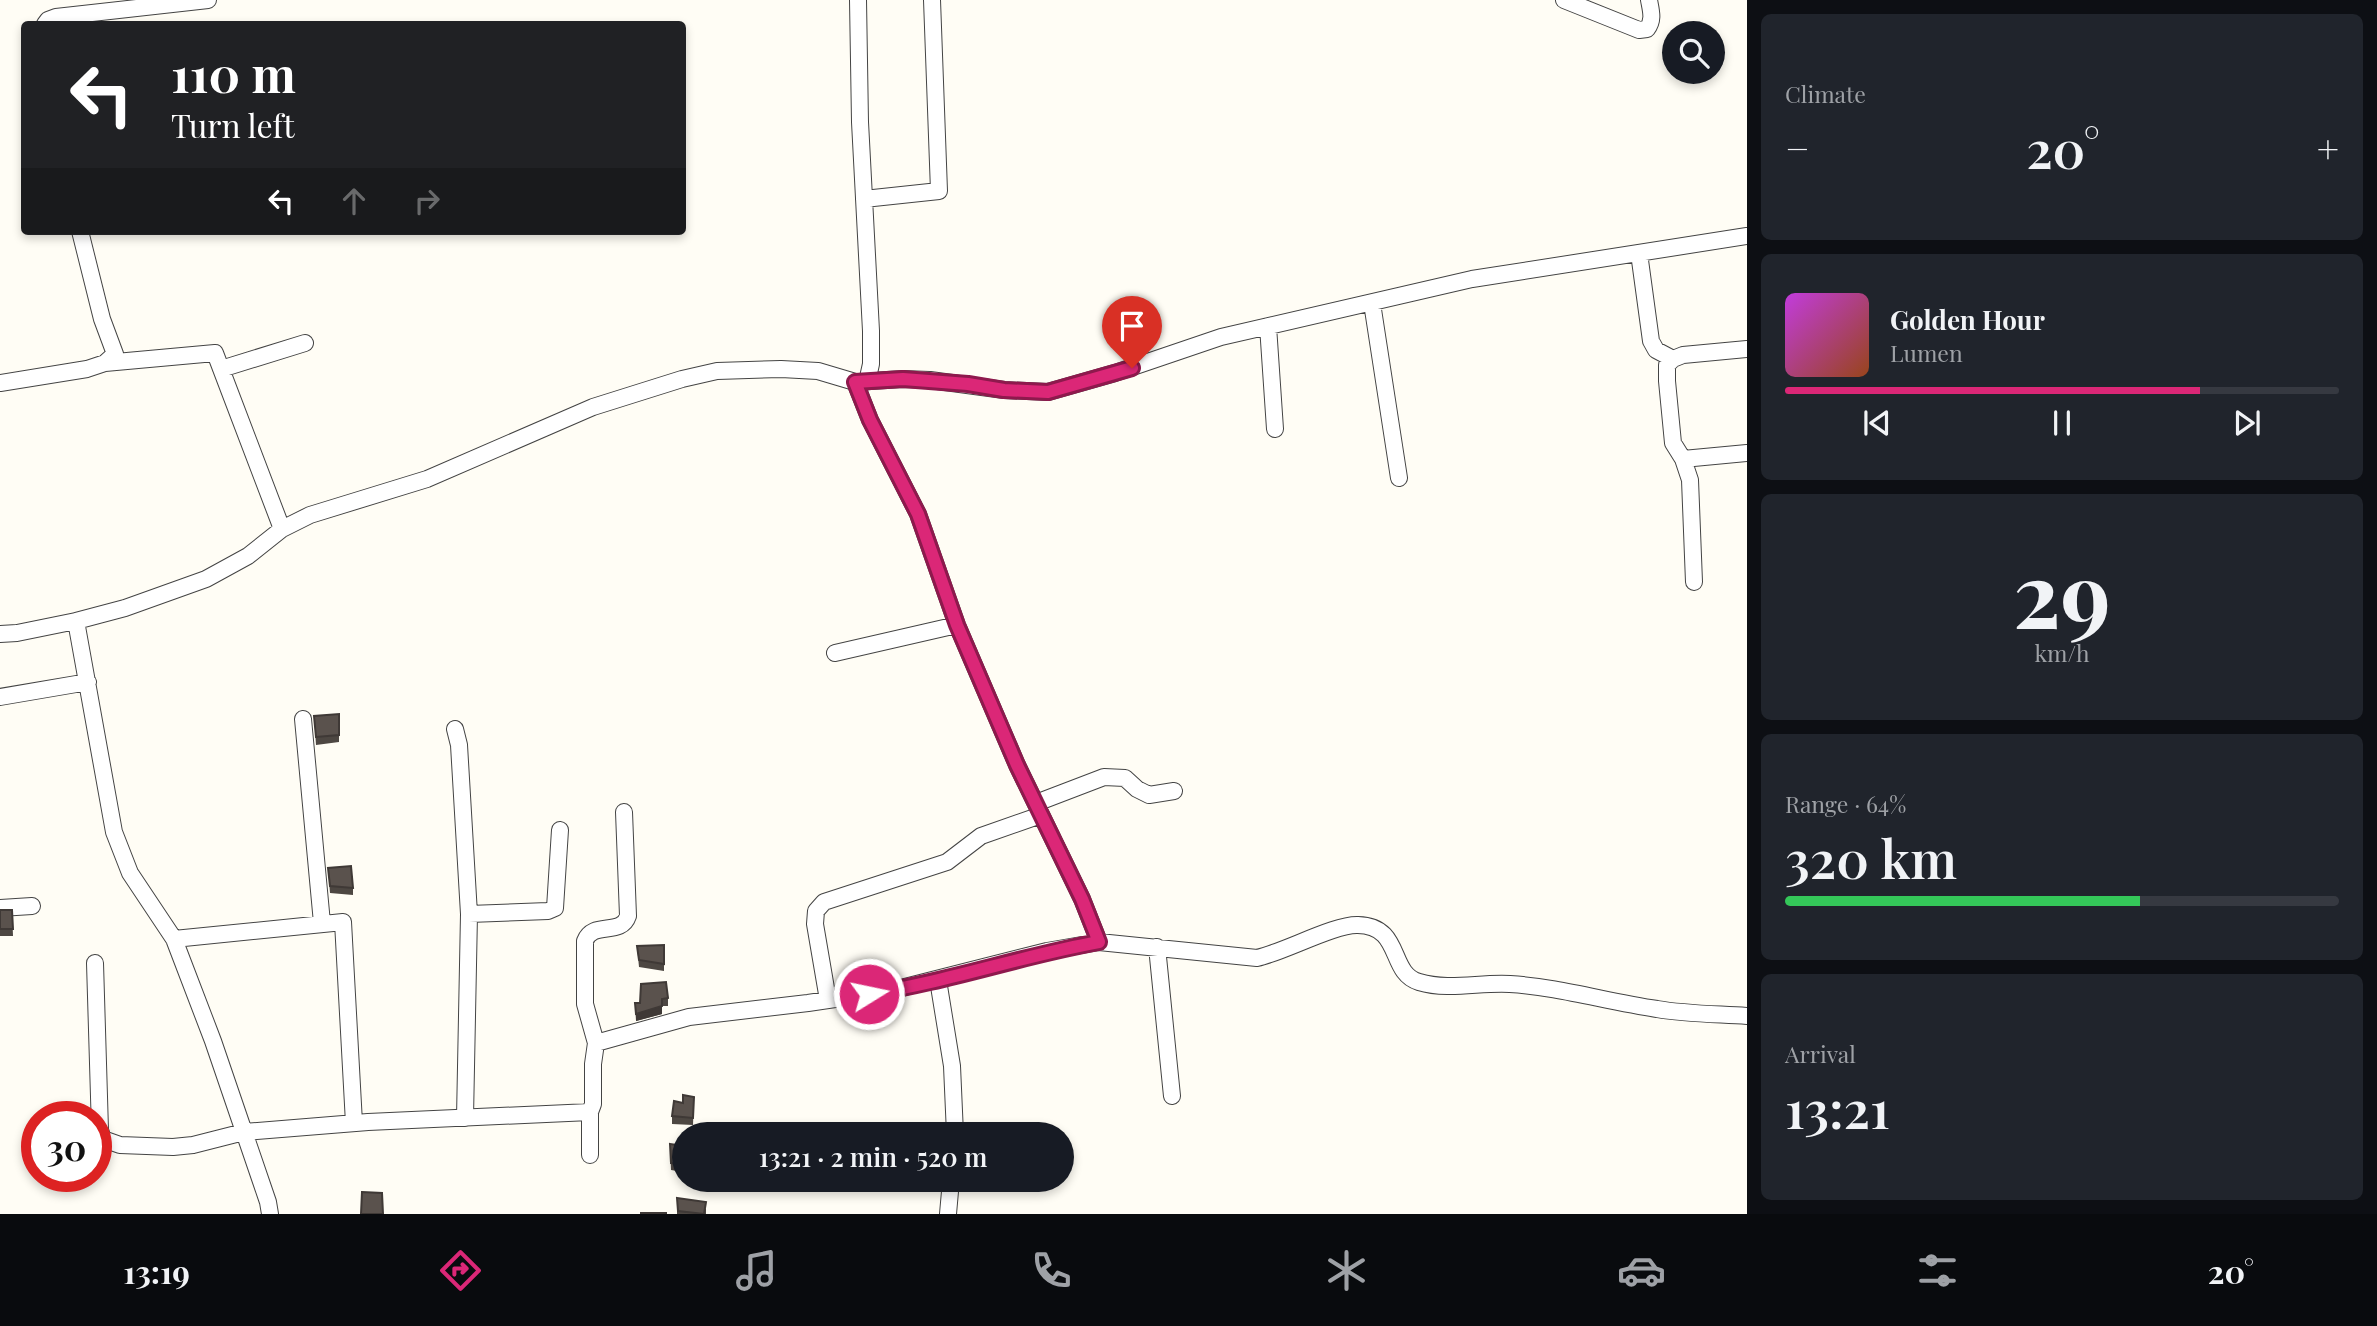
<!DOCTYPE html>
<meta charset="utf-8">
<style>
:root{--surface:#171b24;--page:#20242c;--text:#f1f3f6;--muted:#9ea1a6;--line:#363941;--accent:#db2777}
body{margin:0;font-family:"Playfair Display",serif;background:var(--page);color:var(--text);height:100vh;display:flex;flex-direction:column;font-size:26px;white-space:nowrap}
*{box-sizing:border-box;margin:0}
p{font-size:23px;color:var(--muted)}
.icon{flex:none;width:38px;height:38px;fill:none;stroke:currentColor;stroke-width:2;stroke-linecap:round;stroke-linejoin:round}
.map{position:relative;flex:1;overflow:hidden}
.panel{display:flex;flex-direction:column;gap:14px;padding:14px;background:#0d0f14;width:630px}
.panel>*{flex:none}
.guide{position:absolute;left:21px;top:21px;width:665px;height:214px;border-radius:7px;box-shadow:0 4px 10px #0003;background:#202124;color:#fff;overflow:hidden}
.fabs{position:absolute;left:1662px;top:21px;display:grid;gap:14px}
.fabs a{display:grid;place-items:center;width:63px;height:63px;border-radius:50%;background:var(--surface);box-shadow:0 4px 10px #0003;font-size:35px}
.speed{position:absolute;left:21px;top:1101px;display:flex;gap:14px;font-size:35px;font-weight:700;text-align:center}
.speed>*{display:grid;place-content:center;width:91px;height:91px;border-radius:50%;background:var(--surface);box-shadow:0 4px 10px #0003;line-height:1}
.speed .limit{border:10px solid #d22;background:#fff;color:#111}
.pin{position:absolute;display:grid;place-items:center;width:60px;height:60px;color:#fff;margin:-72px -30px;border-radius:50% 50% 50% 0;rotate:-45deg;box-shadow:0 0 7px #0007}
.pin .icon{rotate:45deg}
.me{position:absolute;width:77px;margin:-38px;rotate:80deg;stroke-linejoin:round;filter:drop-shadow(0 0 5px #0008)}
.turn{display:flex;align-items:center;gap:24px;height:147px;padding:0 35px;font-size:32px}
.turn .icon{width:91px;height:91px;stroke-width:2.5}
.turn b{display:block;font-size:49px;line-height:60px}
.lanes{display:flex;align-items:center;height:66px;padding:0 35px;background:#0003;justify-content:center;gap:35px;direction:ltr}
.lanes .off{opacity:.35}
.big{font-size:52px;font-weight:600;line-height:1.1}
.panel .card{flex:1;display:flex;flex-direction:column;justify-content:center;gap:10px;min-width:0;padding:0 24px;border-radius:10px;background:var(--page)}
.panel .dial{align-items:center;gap:0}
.dial b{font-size:91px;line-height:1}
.song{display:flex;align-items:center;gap:21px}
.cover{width:84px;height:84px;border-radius:10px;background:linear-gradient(135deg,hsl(290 70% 55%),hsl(20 70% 35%))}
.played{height:7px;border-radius:4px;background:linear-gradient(90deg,var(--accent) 75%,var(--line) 75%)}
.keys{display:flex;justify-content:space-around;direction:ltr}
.heat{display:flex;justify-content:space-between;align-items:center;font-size:38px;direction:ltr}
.charge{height:10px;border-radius:5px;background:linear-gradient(90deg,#34c759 64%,var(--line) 0)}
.trip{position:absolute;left:672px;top:1122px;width:402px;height:70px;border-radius:35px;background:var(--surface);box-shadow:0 4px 10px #0003;font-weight:600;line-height:70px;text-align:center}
.menu{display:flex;height:112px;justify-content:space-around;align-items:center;background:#090b0e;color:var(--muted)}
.menu .icon{width:49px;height:49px}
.menu .current{color:var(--accent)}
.menu b{font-size:32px;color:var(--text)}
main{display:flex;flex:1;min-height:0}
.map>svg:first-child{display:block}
</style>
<main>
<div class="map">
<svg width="1747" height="1214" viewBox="0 0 1747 1214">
<rect width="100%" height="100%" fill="#fffdf5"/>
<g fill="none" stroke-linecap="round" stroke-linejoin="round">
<defs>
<path id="minor" d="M858,0L860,122L871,331V364L867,382
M1564,0L1639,30L1647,29C1654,20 1651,11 1649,0
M45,24L48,20L56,17L208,0
M864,199L939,191L932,0
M1639,253L1651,341L1656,350L1673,359
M1372,303L1399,478
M1268,326L1275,429
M105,363L215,353L282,529
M221,369L305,343
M855,382L870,420L918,514L957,625L1017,765L1082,899L1099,942
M0,383L87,369L105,363L115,354L102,319L80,231
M1683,459L1747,453
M1694,582L1690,480L1683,459L1673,443L1667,381V365L1673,359L1683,355L1747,349
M76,621L125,608L206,579L248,556L282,529L310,515L427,479L593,407L682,379L717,371L781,369L818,371L855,382L903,379L930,380L1004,390L1048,392L1115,373L1221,337L1472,279L1747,236
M0,634L17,633L76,621L114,832L130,873L174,939L213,1041L268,1202L270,1214
M835,653L957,625
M0,697L88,682
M303,719L322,923
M455,729L459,745L469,914L465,1118
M1036,803L1104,777L1125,778L1137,789L1149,795L1174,791
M0,908L32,906
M469,914L548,911L555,908L560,830
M174,939L343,922L354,1123
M1157,947L1172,1096
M95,963L100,1130L103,1139L120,1145L173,1147L193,1145L244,1132L368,1122L590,1112L593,1104V1064L596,1043L689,1017L808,1003L889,991L1047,951L1099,942L1257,958C1284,952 1335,924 1358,925C1403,926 1388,973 1419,982C1449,991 1480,982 1510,984C1559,987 1608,1002 1657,1009C1686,1014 1717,1014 1747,1016
M938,980L952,1066L955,1134
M828,1000L815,924L816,911L824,902L947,862L981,836L1041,815
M596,1043L585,1004V941C593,920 621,937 628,916L624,812
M590,1155V1112
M948,1214L951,1180"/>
</defs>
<!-- minor casing -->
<use href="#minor" stroke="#444" stroke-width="18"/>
<!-- minor -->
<use href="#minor" stroke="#fff" stroke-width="16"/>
</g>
<!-- wall -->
<path fill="#4d4742" d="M339,714V742L316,745L314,716Z
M328,868L353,888V895L330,893Z
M0,910H12L13,936H0Z
M664,945V971L639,967L637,946Z
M641,984L668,998V1006H662V1014L636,1021L635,1003H640Z
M694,1097L693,1125L672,1124V1116L683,1103Z
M670,1144L684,1146V1172L671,1170Z
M677,1198L706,1209V1214H677Z"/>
<!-- shaded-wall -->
<path fill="#3f3936" d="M662,1006V1014L636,1021V1014Z"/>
<!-- building -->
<path fill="#5a524d" stroke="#3f3936" stroke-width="2" d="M339,714V735L316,737L314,716Z
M351,866L353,888L330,886L328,868Z
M0,910H12L13,929H0Z
M664,945V964L639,960L637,946Z
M666,982L668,998L662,999V1006L636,1014L635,1003H640L641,984Z
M683,1095L694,1097L693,1118L672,1116L674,1101L683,1103Z
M670,1144L684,1146V1164L671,1163Z
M362,1192L382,1193L383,1214H361Z
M677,1198L706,1202L704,1214L678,1211Z
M641,1213H666V1214H641Z"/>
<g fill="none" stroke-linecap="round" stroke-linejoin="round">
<defs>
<path id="route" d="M869,994C947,982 1021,956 1099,942L1082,899L1017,765L957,625L918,514L870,420L855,382L903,379L968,384L1004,390L1048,392L1132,368"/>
</defs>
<!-- route casing -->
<use href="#route" stroke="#8e194d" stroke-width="18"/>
<!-- route -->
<use href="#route" stroke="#db2777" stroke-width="12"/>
</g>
</svg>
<div class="fabs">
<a><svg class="icon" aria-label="search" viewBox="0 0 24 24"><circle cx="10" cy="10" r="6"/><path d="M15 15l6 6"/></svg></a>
</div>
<div class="speed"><div class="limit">30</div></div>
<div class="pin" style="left:1132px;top:368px;background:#d93025"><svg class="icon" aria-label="arrive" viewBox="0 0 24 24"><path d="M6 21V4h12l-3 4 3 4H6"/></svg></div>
<svg class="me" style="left:869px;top:994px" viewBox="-20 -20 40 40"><circle r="17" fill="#db2777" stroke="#fff" stroke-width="3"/><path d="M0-11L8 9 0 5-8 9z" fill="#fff"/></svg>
<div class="trip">13:21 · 2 min · 520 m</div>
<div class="guide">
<div class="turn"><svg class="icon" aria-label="left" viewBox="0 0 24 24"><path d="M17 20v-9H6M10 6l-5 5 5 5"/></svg><div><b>110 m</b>Turn left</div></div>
<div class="lanes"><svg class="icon" aria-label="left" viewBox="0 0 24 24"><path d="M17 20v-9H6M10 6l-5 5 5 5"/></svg><svg class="icon off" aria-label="ahead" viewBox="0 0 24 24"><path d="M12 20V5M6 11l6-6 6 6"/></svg><svg class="icon off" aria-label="right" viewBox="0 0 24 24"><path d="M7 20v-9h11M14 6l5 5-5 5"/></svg></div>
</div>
</div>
<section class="panel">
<div class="card"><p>Climate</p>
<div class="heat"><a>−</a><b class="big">20°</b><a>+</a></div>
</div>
<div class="card">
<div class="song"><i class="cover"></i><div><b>Golden Hour</b><p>Lumen</p></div></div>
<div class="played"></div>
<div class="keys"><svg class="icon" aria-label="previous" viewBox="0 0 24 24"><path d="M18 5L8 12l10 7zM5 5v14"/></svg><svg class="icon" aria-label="pause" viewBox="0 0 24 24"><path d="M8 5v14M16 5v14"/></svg><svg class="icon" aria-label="next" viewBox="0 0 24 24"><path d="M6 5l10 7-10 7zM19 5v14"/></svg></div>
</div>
<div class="card dial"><b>29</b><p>km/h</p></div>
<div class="card"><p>Range · 64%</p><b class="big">320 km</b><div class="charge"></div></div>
<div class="card"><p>Arrival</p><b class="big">13:21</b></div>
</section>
</main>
<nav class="menu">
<b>13:19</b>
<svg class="icon current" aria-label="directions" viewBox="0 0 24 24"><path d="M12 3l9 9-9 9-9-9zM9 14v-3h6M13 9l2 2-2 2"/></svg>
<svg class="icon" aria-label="music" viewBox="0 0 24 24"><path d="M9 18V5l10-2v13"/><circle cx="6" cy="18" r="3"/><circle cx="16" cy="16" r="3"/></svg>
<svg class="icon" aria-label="phone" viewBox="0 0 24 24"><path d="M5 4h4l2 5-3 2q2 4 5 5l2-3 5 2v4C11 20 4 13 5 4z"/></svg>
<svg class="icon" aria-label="climate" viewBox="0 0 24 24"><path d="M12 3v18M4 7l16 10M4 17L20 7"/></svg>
<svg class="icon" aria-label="car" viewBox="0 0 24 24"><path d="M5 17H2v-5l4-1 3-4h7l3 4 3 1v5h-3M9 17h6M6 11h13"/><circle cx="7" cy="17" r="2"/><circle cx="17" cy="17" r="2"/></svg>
<svg class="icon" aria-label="filters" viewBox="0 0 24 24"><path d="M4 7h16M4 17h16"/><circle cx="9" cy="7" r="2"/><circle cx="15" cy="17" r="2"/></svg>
<b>20°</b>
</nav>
